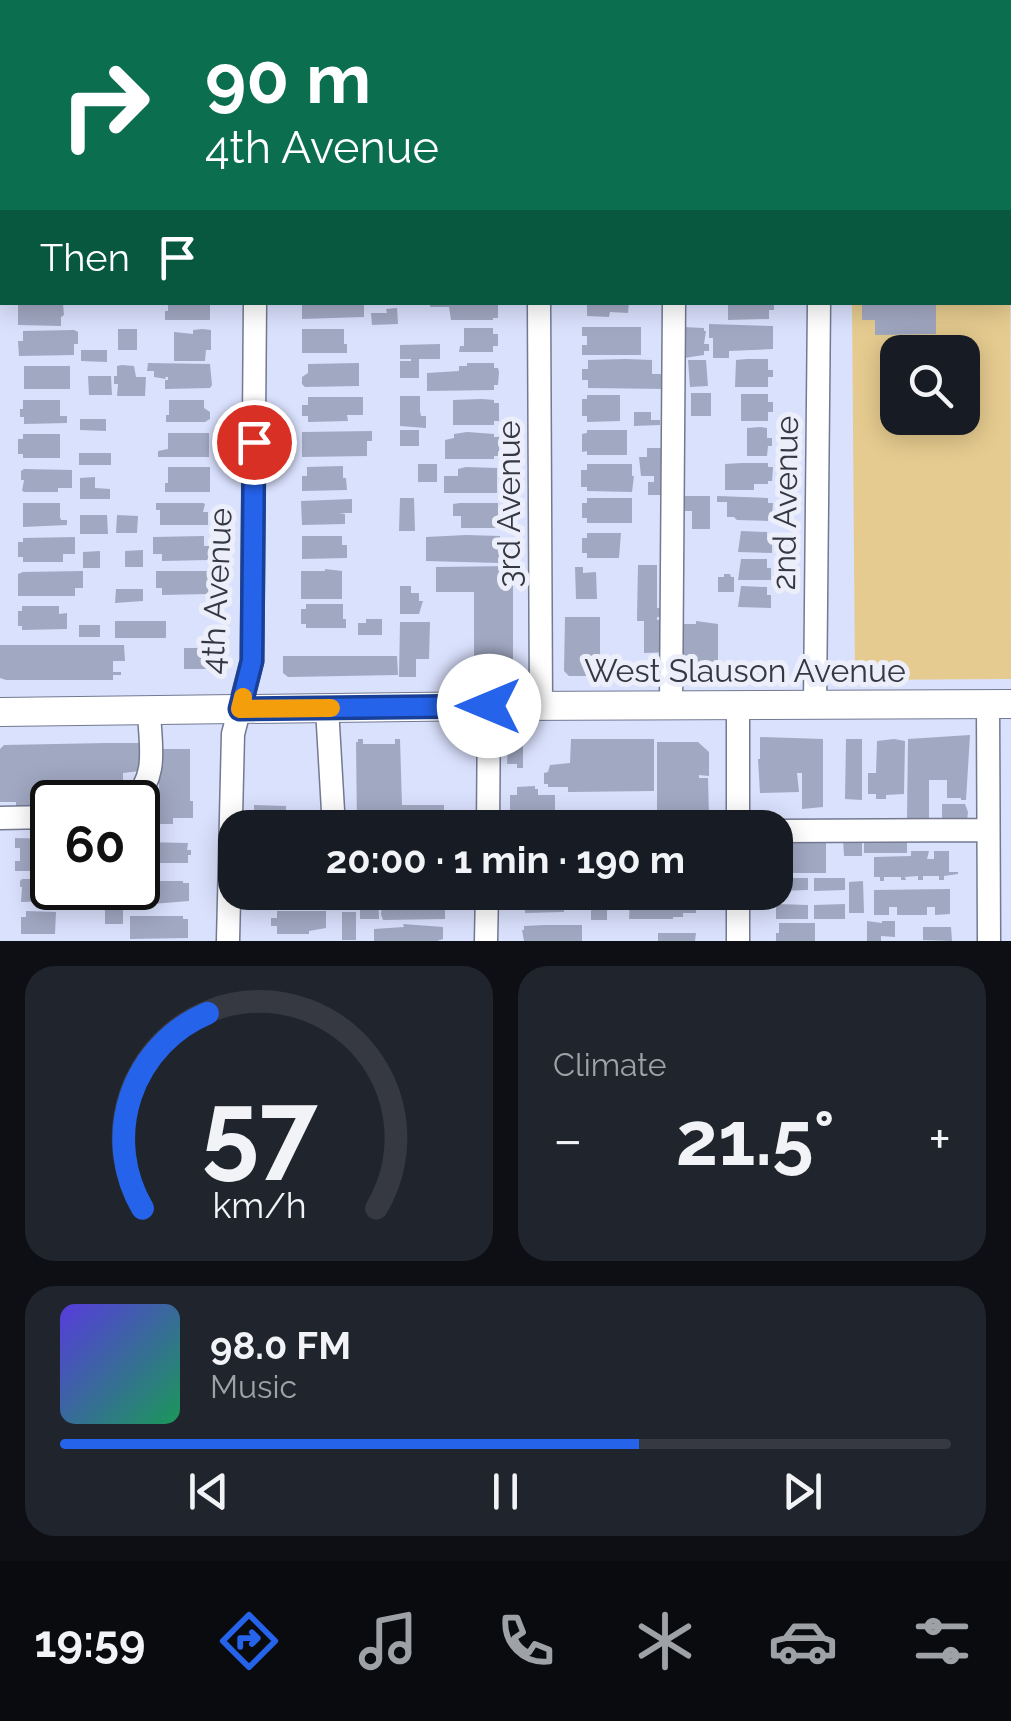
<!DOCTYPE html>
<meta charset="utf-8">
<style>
:root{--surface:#171b24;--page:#20242c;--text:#f1f3f6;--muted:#9ea1a6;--line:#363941;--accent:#2563eb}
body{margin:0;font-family:Raleway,sans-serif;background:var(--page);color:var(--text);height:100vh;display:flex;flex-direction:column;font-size:38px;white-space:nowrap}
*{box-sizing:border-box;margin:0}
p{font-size:32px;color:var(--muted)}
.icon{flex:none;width:55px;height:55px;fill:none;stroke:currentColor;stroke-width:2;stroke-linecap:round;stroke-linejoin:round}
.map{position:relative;height:941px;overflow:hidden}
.panel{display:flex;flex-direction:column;gap:25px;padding:25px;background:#0d0f14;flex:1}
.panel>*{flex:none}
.top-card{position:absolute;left:0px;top:0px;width:1012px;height:305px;box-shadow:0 5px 25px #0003;background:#0b6e4f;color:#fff;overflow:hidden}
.buttons{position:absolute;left:880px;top:335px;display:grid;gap:20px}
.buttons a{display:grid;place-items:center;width:100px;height:100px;border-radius:20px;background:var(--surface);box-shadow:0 5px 25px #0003;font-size:50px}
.speed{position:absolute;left:30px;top:780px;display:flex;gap:20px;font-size:50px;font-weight:700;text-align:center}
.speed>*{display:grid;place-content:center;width:130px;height:130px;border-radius:50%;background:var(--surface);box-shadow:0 5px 25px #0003;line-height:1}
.speed .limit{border:5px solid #111;border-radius:15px;background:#fff;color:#111}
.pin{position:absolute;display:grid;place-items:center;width:85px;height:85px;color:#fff;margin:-42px;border:5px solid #fff;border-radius:50%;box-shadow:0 2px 10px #0007}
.me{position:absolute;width:110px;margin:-55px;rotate:270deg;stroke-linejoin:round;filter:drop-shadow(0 0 8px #0008)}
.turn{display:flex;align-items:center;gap:35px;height:210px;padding:0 40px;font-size:45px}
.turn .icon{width:130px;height:130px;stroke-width:2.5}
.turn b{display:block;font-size:70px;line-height:85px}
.then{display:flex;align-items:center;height:95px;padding:0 40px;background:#0003;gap:20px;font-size:38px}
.big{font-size:75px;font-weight:700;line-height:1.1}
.panel .widget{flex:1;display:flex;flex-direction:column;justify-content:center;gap:15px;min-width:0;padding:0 35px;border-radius:30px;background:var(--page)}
.panel .dial{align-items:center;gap:0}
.dial svg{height:260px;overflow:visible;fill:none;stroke:var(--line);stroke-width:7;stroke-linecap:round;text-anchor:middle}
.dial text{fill:var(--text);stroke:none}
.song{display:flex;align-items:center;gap:30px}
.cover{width:120px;height:120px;border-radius:15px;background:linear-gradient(135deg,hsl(250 70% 55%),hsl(150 70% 35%))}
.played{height:10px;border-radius:5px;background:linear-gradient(90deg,var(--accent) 65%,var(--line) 65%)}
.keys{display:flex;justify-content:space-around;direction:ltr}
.heat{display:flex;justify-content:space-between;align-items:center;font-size:55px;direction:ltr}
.panel .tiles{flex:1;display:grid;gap:25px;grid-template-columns:1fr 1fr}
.widget:last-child{grid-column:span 2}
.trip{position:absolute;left:218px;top:810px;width:575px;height:100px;border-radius:30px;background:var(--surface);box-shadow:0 5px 25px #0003;font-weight:700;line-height:100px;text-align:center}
.tab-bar{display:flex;height:160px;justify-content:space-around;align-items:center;background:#090b0e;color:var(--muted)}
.tab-bar .icon{width:70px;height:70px}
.tab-bar .selected{color:var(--accent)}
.tab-bar b{font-size:45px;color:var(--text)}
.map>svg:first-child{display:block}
</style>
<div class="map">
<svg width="1011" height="941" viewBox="0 0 1011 941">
<rect width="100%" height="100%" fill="#dae1fd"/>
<!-- green -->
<path fill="#e5cb8f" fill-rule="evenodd" d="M1010,112L1011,679L855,680L852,303L1010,302ZM898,352H962V418H898Z"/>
<!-- building -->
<path fill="#a1a8c2" d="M18,302H61L63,304L64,315L61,317V326L18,325Z
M168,302H210V320H165V311H168Z
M302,302H364V317L302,319Z
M430,302H498V318H493V320H451L449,307H430Z
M587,302H629L628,313L610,312L609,317L587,316Z
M728,302H774V310H769V319L728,320Z
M862,302H936V334L875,335V320H862Z
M397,308L398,324L372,325L371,313H387L386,309Z
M709,324L773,326V349L729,351V358H713V338H709Z
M582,327H641V355H582V345H587V336H582Z
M683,327L704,328V331H706L704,344H709V351H704V355L684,358Z
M464,328H493V334H498V346H493V352H459L460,346H464Z
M118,329H137V350H118Z
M202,329L211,330V350H206L205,361H174V332L193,334V330Z
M302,329H344V344H347V353H302Z
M74,330L78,332V344H74V355L19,356L18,341H23V331Z
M440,344V359H419V378H400V361H411V359H400V345Z
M81,350H107V362L81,361Z
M626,359L652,360V374H668V389L588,388V380H582V369H588V360Z
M747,359H768V370H773V377H768V387H735L736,360Z
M688,360H706L708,386L690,387Z
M148,363L210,364L212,385L210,388L165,389V380H168V377H165L166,379L154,377V371H147Z
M359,363V386L305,387L302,384V377L308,373V364Z
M467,363H494V368H498L499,372L498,385H494V390L427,391V373L459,371V366H467Z
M122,365L134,366L136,377H146L145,396H117L118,384H114V376H117V366Z
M24,366H70V389H24Z
M88,376H111L112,395H89Z
M691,393H711V416H691Z
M741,394H768V402H773V412H768V421H741Z
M587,395H620V421L587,422V416H582V399H587Z
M400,396H420V411L421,416H426V428L400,426Z
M308,397H363V415H347L348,421L308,422V416H302V405H308Z
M482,399L494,400V403H499V421H494V425H453V400Z
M23,400H60V416H67V423L24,424V417H20V409H23Z
M169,400H204V408L210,412V419L205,422H166V415H169Z
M634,412H651V420H660V425L634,426Z
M80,419H106V431L80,430Z
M672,427L666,495H648V482H654V476H641L639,457H647V448H661V428Z
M761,427L767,428V438H772V446H768L767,456H747V428Z
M400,430H419V446H400Z
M587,430H627V455H587V451L582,452V434L587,433Z
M372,431V441H367V456L302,457V432Z
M467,432L494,434V437H499V456H494V459H445V440L454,438V434Z
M168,433H209V457H158V451L168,449Z
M23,434H60V458H23V454H18V439H23Z
M79,453H111V465H79Z
M742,463H768V467H773L772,481H768V484H754V490H725V464Z
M418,464H437V482H418Z
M587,464H632V476H634L632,492L587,491V487H581V470H587Z
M343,466V478H346L347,490L302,491V476H307V467Z
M168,467H210V492H165V483H168Z
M466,467L497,468V493H444V476H458V469Z
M24,469L72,470V488H58V492H25L22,491L24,480H21V471Z
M95,477V488L110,489V499H80V478Z
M685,496H710V529H692V511H685Z
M717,496L768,498V503H773L772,516H768V521L737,520L734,517H727V502H717Z
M400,498H414L415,531H399Z
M587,498H632V523H587V518H582V503H587Z
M352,499V513H339L345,514V524L302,525L301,501Z
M23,503H60V517L61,520H67V525L23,527Z
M156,503H203L205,504L203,512H208V525H160V510H156Z
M460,503H498V528H461V516H453V504Z
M80,515H107L108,534H80Z
M117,515L138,516L137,533H116Z
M741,531L767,532V540H772V553L738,552Z
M587,533H621L619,558H587V553H582V538H587Z
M466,535L500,536L499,563L426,561V537Z
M204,536V546H209V560L162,561V554H153V537Z
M302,536H342V545H347V558L302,559Z
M75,537V554H63V562H23V557H18V542H23V538Z
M143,550V567H125V551Z
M100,551V568H83V552Z
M741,559H767V568H771V580H738Z
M638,565H657V608H661V617H657V620H669V652L644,653V621H637V617Z
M513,566V667L504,676H474V592H436V567Z
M575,567H583V573L596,572L597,599H576Z
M325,569L342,571V599H301V571H325Z
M83,571V588H75V596H18V574L23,572Z
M156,571H208V594L162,595V588H156Z
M724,574H730L731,577H734V592H718V577H724Z
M400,586H411V593H419V601H423L419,614H400Z
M741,586L767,587V595H771V608L738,607Z
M116,589H143V601L115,603Z
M306,604H343V619H346V628H306V624H301V609H306Z
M22,606H59V614L67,613V629L22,630V626H18V611H22Z
M565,617H600V676H569L564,671Z
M366,619H382V635H358V623H366Z
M115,621H166V638H115Z
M696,621L718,624V675H682L683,624H696Z
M400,622H430L429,659H416V677H399Z
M79,625H100V637H79Z
M0,645H124L125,661H113V672H121V675H113V680H6L0,678Z
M184,648H225V669H184Z
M283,656H397L398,675L288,677L283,673Z
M970,735L966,800H961V798H947V780H929V819H907L908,739Z
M760,737L823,739V807L802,809V773H797L799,792L760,793L758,759H760Z
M358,739H363V744H395V739H400L402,805H444V827H357L356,742H358Z
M571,739H654V791L568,792V787H548V784H544V773L548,772L550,765L570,763Z
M846,739H862V800L845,799Z
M894,739L905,741L904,794L886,795V799H876V794H868V773H876L877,741Z
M523,742V768H517V764H507L508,743Z
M657,742H698L709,752V776L699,775V778H708L709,816H657Z
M107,743H144L147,770L123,773V780H103V802H52V809H16V802H0V749L4,745Z
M159,749H190V801H193V818H173V824H159Z
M535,786V789H538V795H555V824H510V795H517V787Z
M942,804H965L968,812L967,821L942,823Z
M254,805L286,806V813H294V822H285V828H254Z
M15,838L52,839V871H15V861H20V848H15Z
M862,838V856H844L843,839Z
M864,838H907V853H864Z
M775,841H826V873H775Z
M138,842L188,843L187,850H191V855H188V863H138Z
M911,851H929L927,859H934V851H949V872H958V874L944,876V880H939V876H923V880H918V876L905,877L906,880H901V877H884V881H880V877H874V857L911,856Z
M776,878H808V890L777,891Z
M814,878H845V890L814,891Z
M22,879H52V888H60V901L21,902L22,887H20V881Z
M146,881H183V883H189V901L140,905V900H146Z
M863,881L864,913H849V882Z
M87,888H100L102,908H86Z
M950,889V914L935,915V907H927V915H897V907H889V915H874V890Z
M272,892H319V901L272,903Z
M360,892H378L379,919H360Z
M383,892H442V899H437V906H445V919L383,920L381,914Z
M520,892H564V912L525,913V904H520Z
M654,892H691L690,897H696V913H683V917H673V919H629L630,901H658V899H653Z
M591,896H607V920H591Z
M776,904L808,905V919H776Z
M845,904V919H814V905Z
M123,909V924H105V910Z
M26,911L56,912L55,934H21V917H26Z
M277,911H326V928L309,931V934H277V926H271V918H277Z
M342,912H356V940H342Z
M130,916H183V919H188V938L130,939Z
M867,921L882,923V921H895V937L881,936V941H867Z
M779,923H815V941H776V933H779Z
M403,924L443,927V939L437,941H374V929L404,927Z
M545,925H582V941H524L522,930H524V926Z
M923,927H951L952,941L923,940Z
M658,933H696L695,941H658Z"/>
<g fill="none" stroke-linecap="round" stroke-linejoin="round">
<defs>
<path id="minor" d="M256,0V2
M539,2V0
M675,2V0
M822,2V0
M1010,79H1011
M0,135H2
M1010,147H1011
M539,302L541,706
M988,704L989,941
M815,705L819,302
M671,706L674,302
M327,708L334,828
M133,802C159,773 150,747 149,710
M0,818L52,817
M488,828L489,706
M738,828V705
M775,831L988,830
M228,941L233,734L252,661L255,302
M486,941L487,892
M738,941V892"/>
<path id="major" d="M0,712L489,706L1011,704"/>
</defs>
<!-- minor casing -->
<use href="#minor" stroke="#727991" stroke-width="25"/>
<!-- major casing -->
<use href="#major" stroke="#727991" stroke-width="30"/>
<!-- minor -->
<use href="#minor" stroke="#fff" stroke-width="22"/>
<!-- major -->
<use href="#major" stroke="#fff" stroke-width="28"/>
</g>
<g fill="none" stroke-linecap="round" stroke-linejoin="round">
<defs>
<path id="route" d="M254,442L252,661L240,709L489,706"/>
</defs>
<!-- route casing -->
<use href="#route" stroke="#184099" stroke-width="25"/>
<!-- route -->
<use href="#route" stroke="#2563eb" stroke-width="18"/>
<!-- slow -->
<path stroke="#f59e0b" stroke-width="18" d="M243,697L240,709L331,708"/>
</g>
<g text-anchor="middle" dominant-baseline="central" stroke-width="10" stroke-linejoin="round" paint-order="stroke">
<!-- street labels -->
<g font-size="32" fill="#353843" stroke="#eceffa">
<text transform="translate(785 503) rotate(-89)">2nd Avenue</text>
<text transform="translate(508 504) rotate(-90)">3rd Avenue</text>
<text transform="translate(216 591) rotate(-87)">4th Avenue</text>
<text x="745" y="670">West Slauson Avenue</text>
</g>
</g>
</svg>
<div class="buttons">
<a><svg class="icon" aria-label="search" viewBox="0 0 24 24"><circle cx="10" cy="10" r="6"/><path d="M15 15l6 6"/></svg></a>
</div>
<div class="speed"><div class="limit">60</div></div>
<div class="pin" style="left:254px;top:442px;background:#d93025"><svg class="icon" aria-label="arrive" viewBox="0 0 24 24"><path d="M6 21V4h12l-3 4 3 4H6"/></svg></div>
<svg class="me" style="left:489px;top:706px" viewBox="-20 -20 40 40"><circle r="19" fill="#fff"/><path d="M0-13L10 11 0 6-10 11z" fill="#2563eb"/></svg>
<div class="trip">20:00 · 1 min · 190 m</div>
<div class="top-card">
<div class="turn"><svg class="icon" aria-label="right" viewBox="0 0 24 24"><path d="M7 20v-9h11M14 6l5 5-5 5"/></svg><div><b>90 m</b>4th Avenue</div></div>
<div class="then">Then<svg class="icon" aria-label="arrive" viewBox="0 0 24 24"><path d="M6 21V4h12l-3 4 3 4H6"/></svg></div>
</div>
</div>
<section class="panel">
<div class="tiles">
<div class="widget dial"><svg viewBox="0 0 100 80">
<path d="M14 69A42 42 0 1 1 86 69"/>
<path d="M14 69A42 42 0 0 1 34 9" stroke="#2563eb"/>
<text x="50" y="56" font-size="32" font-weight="700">57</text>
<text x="50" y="72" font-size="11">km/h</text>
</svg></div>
<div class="widget"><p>Climate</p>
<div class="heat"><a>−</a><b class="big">21.5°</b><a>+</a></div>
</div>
<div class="widget">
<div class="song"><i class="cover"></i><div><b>98.0 FM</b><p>Music</p></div></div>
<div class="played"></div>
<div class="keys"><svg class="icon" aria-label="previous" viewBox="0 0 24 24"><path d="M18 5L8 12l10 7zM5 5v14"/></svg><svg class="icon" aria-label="pause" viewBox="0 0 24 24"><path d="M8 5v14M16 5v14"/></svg><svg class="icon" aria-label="next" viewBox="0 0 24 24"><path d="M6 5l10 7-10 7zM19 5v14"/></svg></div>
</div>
</div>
</section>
<nav class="tab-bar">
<b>19:59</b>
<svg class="icon selected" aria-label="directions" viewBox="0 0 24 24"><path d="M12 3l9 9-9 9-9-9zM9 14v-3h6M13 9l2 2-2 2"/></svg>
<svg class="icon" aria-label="music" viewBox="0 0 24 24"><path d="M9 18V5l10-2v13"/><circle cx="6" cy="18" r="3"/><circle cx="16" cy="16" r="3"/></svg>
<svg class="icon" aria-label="phone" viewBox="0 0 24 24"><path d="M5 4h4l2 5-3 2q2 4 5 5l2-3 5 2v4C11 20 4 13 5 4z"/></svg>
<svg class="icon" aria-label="climate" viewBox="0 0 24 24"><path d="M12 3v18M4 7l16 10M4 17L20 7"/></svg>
<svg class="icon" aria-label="car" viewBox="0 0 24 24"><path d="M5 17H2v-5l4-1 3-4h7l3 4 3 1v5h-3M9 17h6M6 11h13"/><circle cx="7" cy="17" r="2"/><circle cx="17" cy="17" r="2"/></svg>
<svg class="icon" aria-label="filters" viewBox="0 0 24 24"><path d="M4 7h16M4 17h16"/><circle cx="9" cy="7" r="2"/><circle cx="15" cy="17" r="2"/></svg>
</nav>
